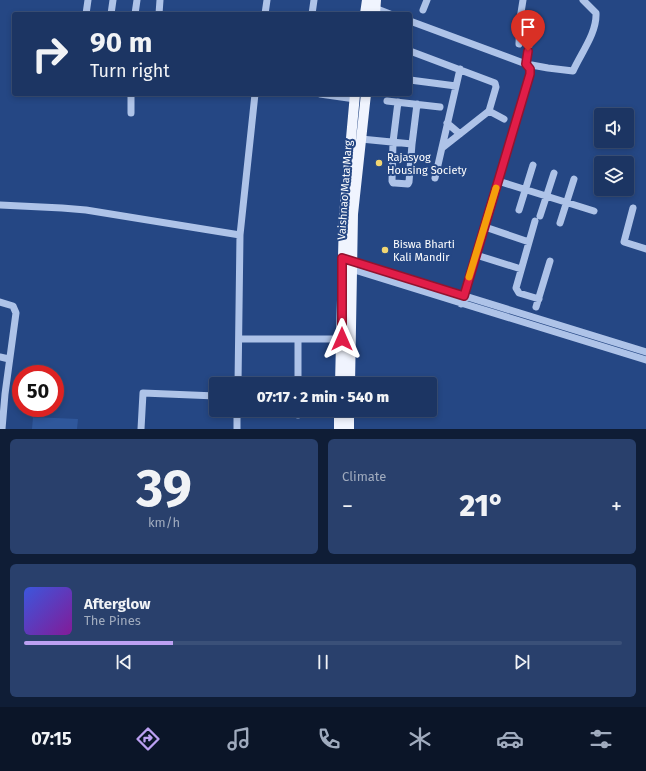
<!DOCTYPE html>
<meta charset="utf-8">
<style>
:root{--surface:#1c3563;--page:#29406c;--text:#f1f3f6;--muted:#a0abbe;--line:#3a5078;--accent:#bca0f2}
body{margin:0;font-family:"Fira Sans",sans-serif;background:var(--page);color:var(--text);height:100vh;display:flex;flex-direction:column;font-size:15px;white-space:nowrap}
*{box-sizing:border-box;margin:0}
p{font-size:13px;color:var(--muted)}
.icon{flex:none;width:22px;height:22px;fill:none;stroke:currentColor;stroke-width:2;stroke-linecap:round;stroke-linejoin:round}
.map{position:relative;height:429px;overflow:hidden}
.details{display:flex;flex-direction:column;gap:10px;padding:10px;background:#0f1d36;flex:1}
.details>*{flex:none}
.top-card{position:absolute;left:12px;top:12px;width:400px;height:84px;border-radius:4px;box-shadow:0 2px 6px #0003,0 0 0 1px var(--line);background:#1c3563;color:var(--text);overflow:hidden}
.fabs{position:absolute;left:594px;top:108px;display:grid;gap:8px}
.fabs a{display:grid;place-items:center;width:40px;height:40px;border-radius:4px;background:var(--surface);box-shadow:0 2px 6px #0003,0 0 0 1px var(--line);font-size:20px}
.speed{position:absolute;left:12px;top:365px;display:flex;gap:8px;font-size:20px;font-weight:700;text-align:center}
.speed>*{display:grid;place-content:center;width:52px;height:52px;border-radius:50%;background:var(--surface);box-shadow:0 2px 6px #0003,0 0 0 1px var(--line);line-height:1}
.speed .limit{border:6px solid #d22;background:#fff;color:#111}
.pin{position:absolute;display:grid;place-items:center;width:34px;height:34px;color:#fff;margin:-41px -17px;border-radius:50% 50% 50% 0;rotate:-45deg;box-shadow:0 0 4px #0007}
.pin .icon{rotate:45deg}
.me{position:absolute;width:44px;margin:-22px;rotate:0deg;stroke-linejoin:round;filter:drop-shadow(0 0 3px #0008)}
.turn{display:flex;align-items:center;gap:14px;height:84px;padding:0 12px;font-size:18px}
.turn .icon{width:52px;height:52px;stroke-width:2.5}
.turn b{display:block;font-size:28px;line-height:34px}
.big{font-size:30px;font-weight:800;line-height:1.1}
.details .widget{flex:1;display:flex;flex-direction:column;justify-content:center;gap:6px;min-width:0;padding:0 14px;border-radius:6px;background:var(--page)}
.details .dial{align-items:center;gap:0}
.dial b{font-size:52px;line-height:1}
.song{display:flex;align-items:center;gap:12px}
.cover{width:48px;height:48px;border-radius:6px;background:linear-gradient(135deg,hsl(230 70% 55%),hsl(290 70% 35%))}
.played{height:4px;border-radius:2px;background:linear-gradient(90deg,var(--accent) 25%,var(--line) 25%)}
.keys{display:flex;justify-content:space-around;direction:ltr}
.heat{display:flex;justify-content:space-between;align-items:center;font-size:22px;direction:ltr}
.details .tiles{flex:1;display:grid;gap:10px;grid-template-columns:1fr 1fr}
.widget:last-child{grid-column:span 2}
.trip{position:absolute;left:209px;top:377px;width:228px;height:40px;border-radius:4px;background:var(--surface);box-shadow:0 2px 6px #0003,0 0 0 1px var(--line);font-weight:800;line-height:40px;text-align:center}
.menu{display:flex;height:64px;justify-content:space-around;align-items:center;background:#0b1528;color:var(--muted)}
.menu .icon{width:28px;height:28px}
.menu .active{color:var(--accent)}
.menu b{font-size:18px;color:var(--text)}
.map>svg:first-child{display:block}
</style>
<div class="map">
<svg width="646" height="429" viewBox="0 0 646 429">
<rect width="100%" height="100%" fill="#254784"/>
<!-- green -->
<path fill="#2f579b" d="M33,417L78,419L77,429H32Z"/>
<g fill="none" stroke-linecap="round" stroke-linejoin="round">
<!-- minor -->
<path stroke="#aec3e8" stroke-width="7" d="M372,7L390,14
M423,10L427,0
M86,14L88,0
M111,14L113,0
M135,14L137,0
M159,14L160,0
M265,14L267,0
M312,14L314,0
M520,19H529L532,22V25L526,64L548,68L573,71C581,53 597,33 596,13L583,0
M410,21L526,64L530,69V74L461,304
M519,44L520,19L523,0
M410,51L495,83L496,87L489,111L442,148
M410,80L456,86
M320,94L355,99
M387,101L440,107
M398,102L393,142L392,181L393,183H395L408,184L409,182L412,144L417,104
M489,111L504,119
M131,113V94
M447,123L460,134
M361,139L412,144
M435,178L460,69
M498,181L594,211
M0,205L62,208L86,210L240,235
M633,208L624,242L646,249
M519,210L533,165
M540,216L554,173
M535,221L516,288L519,293L539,299
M560,223L574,179
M485,227L529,242
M476,255L521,269
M348,260L646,352
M348,268L646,360
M0,302L13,306L16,313L5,394L2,429
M536,307L550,261
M239,339H342
M298,339V384
M0,357L9,359
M298,380H340
M238,384L240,235L255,94
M298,415V410
M141,429L143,393L216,396
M237,429V410"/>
<!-- major -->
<path stroke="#f0f4fe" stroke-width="10" d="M365,14L367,0
M375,14L376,0
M340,384L344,216L355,94
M350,384L353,214L366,94
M339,429V410
M349,429V410"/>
</g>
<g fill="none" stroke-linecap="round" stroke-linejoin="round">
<defs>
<path id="route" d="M342,339V258L464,296L530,74V69L526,64L528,51"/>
</defs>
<!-- route casing -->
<use href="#route" stroke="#92132f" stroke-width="10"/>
<!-- route -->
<use href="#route" stroke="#e11d48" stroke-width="7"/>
<!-- slow -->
<path stroke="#f59e0b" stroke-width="7" d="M469,277L496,188"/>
</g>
<!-- markers -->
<g fill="#f2d672" stroke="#254784" stroke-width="1.5">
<circle cx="379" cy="163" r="4"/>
<circle cx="385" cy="250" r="4"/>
</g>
<g text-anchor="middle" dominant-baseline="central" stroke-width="4" stroke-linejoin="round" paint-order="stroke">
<!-- poi labels -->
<g font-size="11" fill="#fff" stroke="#254784" text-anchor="start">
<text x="387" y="157">Rajasyog<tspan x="387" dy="13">Housing Society</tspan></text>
<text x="393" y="244">Biswa Bharti<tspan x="393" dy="13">Kali Mandir</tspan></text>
</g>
<!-- street labels -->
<g font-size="11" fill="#fff" stroke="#254784">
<text transform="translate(345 190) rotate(-86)">Vaishnao Mata Marg</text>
</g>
</g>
</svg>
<div class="fabs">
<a><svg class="icon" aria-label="sound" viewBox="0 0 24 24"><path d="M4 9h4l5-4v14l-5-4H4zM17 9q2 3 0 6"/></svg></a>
<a><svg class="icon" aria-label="layers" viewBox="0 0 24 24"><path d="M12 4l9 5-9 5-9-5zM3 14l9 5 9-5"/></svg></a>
</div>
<div class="speed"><div class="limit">50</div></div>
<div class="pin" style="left:528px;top:51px;background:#d93025"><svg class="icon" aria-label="arrive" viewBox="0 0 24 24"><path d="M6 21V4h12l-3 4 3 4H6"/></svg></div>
<svg class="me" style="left:342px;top:339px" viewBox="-20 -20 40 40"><path d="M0-17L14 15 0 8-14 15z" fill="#e11d48" stroke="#fff" stroke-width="4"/></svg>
<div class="trip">07:17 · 2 min · 540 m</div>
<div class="top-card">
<div class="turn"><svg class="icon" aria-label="right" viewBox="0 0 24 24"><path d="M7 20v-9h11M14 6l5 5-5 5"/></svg><div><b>90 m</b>Turn right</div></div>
</div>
</div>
<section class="details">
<div class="tiles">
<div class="widget dial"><b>39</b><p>km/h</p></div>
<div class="widget"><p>Climate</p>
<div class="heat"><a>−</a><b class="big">21°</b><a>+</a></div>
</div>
<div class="widget">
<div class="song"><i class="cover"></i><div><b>Afterglow</b><p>The Pines</p></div></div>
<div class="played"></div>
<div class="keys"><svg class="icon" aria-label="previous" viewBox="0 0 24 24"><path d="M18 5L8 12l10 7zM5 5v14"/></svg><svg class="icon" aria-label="pause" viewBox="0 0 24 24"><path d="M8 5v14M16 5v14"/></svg><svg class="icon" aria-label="next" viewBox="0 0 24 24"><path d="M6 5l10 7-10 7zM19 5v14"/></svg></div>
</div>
</div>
</section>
<nav class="menu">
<b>07:15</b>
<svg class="icon active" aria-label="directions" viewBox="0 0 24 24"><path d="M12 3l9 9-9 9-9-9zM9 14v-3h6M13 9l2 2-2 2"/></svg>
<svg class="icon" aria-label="music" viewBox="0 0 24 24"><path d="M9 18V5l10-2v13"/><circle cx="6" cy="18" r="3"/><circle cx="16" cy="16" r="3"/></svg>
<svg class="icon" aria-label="phone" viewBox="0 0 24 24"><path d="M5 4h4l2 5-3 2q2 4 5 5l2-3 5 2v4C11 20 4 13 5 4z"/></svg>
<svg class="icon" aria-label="climate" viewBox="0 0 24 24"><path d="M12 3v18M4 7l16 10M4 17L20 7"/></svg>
<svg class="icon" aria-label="car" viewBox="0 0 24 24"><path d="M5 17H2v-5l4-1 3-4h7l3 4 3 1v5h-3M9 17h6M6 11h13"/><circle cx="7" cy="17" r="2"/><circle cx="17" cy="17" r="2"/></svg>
<svg class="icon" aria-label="filters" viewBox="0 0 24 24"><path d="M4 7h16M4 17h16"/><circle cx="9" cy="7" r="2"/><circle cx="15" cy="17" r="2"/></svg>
</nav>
